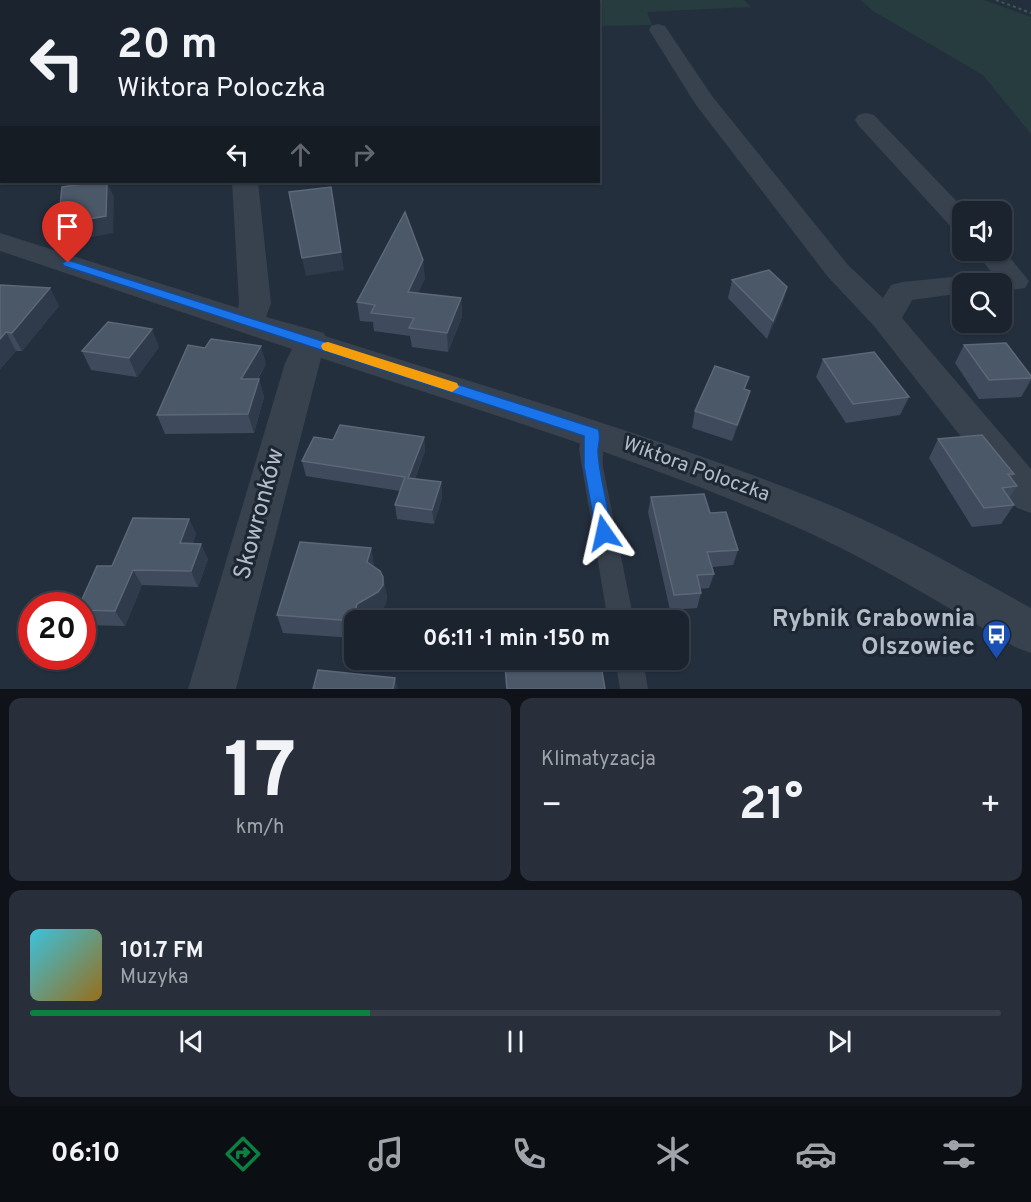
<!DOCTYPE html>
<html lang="pl">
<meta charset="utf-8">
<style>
:root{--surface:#1b232e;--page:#282f3a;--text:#f1f3f6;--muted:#a0a4aa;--line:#39404a;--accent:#0b8043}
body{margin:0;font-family:Overpass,sans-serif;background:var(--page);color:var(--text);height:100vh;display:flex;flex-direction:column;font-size:22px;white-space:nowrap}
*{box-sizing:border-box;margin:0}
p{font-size:20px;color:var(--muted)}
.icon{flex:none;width:33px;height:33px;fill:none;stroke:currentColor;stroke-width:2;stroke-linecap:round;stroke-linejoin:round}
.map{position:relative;height:689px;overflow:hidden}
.details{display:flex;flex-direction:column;gap:9px;padding:9px;background:#0f1319;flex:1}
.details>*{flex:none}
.hud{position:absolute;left:0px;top:0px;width:600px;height:183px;box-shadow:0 2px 4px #0004,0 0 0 2px var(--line);background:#1b232e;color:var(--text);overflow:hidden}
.controls{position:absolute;left:952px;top:201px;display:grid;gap:12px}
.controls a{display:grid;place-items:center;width:60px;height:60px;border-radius:12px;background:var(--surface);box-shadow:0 2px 4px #0004,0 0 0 2px var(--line);font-size:30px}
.speed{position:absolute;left:18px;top:592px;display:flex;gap:12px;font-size:30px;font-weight:700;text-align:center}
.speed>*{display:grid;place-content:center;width:78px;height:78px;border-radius:50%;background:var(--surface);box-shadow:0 2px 4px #0004,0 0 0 2px var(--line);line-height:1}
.speed .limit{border:9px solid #d22;background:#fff;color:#111}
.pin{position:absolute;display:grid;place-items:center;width:51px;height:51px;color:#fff;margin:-62px -26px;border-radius:50% 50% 50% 0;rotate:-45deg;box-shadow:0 0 6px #0007}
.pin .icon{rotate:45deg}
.me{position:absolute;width:66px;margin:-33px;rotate:349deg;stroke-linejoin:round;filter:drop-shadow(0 0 4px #0008)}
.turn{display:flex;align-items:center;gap:21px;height:126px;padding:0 18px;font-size:27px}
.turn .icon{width:78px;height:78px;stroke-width:2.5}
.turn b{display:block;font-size:42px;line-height:51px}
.lanes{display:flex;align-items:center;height:57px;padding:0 18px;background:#0003;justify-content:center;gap:30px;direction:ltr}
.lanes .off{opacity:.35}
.big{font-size:45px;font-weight:700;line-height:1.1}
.details .widget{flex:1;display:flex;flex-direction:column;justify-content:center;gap:9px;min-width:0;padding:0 21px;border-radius:12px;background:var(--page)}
.details .dial{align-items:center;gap:0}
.dial b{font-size:78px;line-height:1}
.song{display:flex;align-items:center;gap:18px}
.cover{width:72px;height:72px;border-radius:9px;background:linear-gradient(135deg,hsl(190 70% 55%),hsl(40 70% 35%))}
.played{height:6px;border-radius:3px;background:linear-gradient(90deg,var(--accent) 35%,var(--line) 35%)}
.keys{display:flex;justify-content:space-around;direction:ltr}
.heat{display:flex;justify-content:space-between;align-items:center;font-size:33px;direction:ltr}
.details .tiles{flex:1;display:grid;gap:9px;grid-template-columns:1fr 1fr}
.widget:last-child{grid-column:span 2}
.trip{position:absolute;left:344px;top:610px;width:345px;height:60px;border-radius:12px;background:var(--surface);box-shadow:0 2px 4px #0004,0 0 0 2px var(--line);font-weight:700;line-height:60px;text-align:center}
.tab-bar{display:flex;height:96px;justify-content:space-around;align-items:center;background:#0b0e12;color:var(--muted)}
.tab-bar .icon{width:42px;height:42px}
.tab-bar .on{color:var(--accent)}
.tab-bar b{font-size:27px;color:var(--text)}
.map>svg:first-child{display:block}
</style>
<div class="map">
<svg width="1031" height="689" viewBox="0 0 1031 689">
<rect width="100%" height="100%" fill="#242f3e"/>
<!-- green -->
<path fill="#263c3f" d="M407,0H744L751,7L647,12L652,25L599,26L598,2Z
M861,0H984L1031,17V134L983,75L873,11Z"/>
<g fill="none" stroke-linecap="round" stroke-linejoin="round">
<!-- path -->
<path stroke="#3f5557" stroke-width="2" stroke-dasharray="3 3" stroke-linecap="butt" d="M996,0L1031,13"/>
<!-- lane -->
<path fill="#38414e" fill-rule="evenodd" d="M592,425L600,427C605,437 602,455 603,467L634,621H608L579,449L584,427Z
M615,660H643L648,689H620Z"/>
<!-- street -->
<path fill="#38414e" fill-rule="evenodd" d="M658,24L665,26L712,96L848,265L883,298L891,285L902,282L992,273L974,250H1002V248L1029,281L1025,288L1002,291V284H963V293L912,300L902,318L1031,469V513L1017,508L874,326L828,277L696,105L649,30L651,26Z
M866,113L874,115L967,212H963V231L953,229L858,125L855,120L858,115Z
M232,182H258L271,303L266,317L324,333L325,336C492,389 662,437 825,503C896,532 964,571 1031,608V653L1015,647C943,605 872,560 796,527C642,459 480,411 321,358L236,689H188L285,363L292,349L0,251V233L238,308L239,303Z"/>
</g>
<!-- wall -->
<path fill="#3f4b5c" d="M425,278L418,293L461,298L462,317L448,352L412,347L410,336L374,331L373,322L360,321L357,302Z
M732,280L787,287L782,305L767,339L728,298Z
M0,285L59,306L22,351H16L0,369Z
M964,345L1031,376V380L1021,397L979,399L955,363Z
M159,347L137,377L91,370L82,351Z
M823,359L909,397L900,415L846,423L816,377Z
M266,364L258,379H259L264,397L254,433L165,434L157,415Z
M746,390L745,408L732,441L692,428L695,411Z
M424,437L425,451L415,479L441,482L442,497L434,524L397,519L395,505L400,491L306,476L302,461L333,440Z
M938,439L1014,474L1011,478L1017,486L1009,498L1014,505L1001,524L972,527L929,458Z
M651,497L710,513L738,550L733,565L712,567L714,574L709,588L700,589L701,593L697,608L670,610L648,512Z
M189,519L196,534L193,543L208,559L198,587L142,585L125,626L87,625L82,618V606L112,566Z
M371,548L374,567L387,595L386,603L382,610L354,621V638L283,633L277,615Z"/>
<!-- shaded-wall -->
<path fill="#2f3b4b" d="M107,182L114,197L113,233L66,242L58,224Z
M331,187L344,270L306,276L302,258Z
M423,260L425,278L410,310L408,292Z
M787,287L782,305L767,339L773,321Z
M50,288L59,306L22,351L12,333Z
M461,298L462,317L448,352L447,333Z
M152,329L159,347L137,377L129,358Z
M6,332L16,351L0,369V339Z
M261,346L266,364L246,397L241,379Z
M259,379L264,397L254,433L248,414Z
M750,391L745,408L732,441L737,425Z
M424,437L425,451L410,492L408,478Z
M441,482L442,497L434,524L432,510Z
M189,519L196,534L187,558L180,543Z
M201,544L208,559L198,587L191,571Z
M371,548L374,566L371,580L367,562Z
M133,570L142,585L125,626L115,611Z
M383,577L387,595L386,603L382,610L362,621H354V625L353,621L357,604Z
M395,678L398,689H393Z"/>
<!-- building -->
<path fill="#4b5868" stroke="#5c6777" stroke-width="1.5" d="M96,182H107L106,216L58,224L62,187Z
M331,187L341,252L302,258L289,192Z
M405,212L423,260L408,292L461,298L447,333L409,328L414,318L371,313L375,305L357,302Z
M769,270L787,287L773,321L732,280Z
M0,285L50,288L12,333L6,332L0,339Z
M108,322L152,329L129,358L82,351Z
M211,339L261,346L241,379H259L248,414L157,415L188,345L205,348Z
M1006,343L1031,376V378L989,380L964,345Z
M874,352L909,397L853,404L823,359Z
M715,366L749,377L744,389L750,391L737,425L695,411Z
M340,425L424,437L408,478L441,482L432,510L395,505L405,477L302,461L314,437L333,440Z
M982,435L1014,474H1008L1017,486L1002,488L1014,505L984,508L938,439Z
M704,494L710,513L726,512L738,550L707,552L714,574L697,575L701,593L674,595L651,497Z
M133,518L189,519L180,543L201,544L191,571L133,570L115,611L82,610V606H79L97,566H112Z
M300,542L371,548L367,562L380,571L383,577V585L378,592L357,604L353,621L277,615Z
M584,660H600L605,689H507L505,666Z
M318,670L395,678L393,689H313Z"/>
<!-- route -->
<path fill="#1a73e8" stroke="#114b97" stroke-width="1.5" d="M68,260L598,429C602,436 598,444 598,452C600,479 608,507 613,533L610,538L604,540L598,538L596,533L584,467V436L64,266L62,263Z"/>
<!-- slow -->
<path fill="#f59e0b" d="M328,342L457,383L459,387L452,392L323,350L321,346L323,343Z"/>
<!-- icons -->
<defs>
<symbol id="bus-pin" viewBox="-11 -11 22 30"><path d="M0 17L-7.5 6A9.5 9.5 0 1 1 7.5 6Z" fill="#1a4fb4" stroke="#1d2633"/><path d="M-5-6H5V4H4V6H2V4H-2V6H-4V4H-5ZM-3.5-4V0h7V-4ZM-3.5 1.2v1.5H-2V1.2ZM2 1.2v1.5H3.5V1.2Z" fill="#fff"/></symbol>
</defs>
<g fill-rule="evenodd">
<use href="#bus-pin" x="980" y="618" width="33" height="45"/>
</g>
<g text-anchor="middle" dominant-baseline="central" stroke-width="6" stroke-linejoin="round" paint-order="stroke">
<!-- street labels -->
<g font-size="20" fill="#b4bcc9" stroke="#1d2633">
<text transform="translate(696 470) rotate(20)">Wiktora Poloczka</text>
</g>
<!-- near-street labels -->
<g font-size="24" fill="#b4bcc9" stroke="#1d2633">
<text transform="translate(260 514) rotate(-75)">Skowronków</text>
</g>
<!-- near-poi labels -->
<g font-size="24" font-weight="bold" fill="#b4bcc9" stroke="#1d2633" text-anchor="end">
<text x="975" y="620">Rybnik Grabownia<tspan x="975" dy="28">Olszowiec</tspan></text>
</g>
</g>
</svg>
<div class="controls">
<a><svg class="icon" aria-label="sound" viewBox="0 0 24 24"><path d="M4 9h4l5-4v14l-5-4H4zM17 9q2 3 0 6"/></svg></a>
<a><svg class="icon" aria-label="search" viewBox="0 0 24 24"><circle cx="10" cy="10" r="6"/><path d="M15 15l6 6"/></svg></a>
</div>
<div class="speed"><div class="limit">20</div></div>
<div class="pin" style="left:68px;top:263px;background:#d93025"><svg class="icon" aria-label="arrive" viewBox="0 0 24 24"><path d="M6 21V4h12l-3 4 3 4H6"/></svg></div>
<svg class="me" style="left:604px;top:533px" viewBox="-20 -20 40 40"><path d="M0-17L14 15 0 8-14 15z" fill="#1a73e8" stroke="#fff" stroke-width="4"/></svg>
<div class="trip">06:11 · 1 min · 150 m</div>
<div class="hud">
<div class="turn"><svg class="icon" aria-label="left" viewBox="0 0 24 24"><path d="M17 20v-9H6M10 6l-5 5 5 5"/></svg><div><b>20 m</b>Wiktora Poloczka</div></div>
<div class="lanes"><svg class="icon" aria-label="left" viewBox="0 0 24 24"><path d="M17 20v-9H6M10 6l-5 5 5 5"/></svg><svg class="icon off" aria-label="ahead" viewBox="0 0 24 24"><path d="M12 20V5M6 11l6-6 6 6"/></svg><svg class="icon off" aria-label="right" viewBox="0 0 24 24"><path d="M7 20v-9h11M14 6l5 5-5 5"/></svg></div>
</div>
</div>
<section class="details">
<div class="tiles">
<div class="widget dial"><b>17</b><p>km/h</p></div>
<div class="widget"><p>Klimatyzacja</p>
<div class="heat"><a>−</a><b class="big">21°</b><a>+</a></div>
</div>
<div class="widget">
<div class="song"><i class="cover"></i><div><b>101.7 FM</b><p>Muzyka</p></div></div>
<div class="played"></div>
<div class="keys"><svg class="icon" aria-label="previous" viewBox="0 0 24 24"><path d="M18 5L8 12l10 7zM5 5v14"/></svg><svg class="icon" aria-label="pause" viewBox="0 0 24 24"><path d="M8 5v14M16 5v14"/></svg><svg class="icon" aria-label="next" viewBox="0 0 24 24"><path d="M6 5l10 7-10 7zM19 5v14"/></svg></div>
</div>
</div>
</section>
<nav class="tab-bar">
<b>06:10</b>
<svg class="icon on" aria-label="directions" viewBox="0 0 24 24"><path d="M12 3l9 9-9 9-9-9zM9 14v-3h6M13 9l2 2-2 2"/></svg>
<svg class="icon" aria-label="music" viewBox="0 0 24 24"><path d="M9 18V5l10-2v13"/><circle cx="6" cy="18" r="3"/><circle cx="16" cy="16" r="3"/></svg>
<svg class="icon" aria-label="phone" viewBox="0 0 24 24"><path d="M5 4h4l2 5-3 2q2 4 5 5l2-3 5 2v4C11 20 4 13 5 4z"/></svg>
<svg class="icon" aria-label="climate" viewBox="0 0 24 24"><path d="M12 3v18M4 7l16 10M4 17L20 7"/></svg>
<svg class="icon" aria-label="car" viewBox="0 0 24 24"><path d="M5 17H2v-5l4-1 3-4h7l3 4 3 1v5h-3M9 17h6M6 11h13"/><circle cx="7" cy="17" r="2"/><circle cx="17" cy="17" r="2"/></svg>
<svg class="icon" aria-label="filters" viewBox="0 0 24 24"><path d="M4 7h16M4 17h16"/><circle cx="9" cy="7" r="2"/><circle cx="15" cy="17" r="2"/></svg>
</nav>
